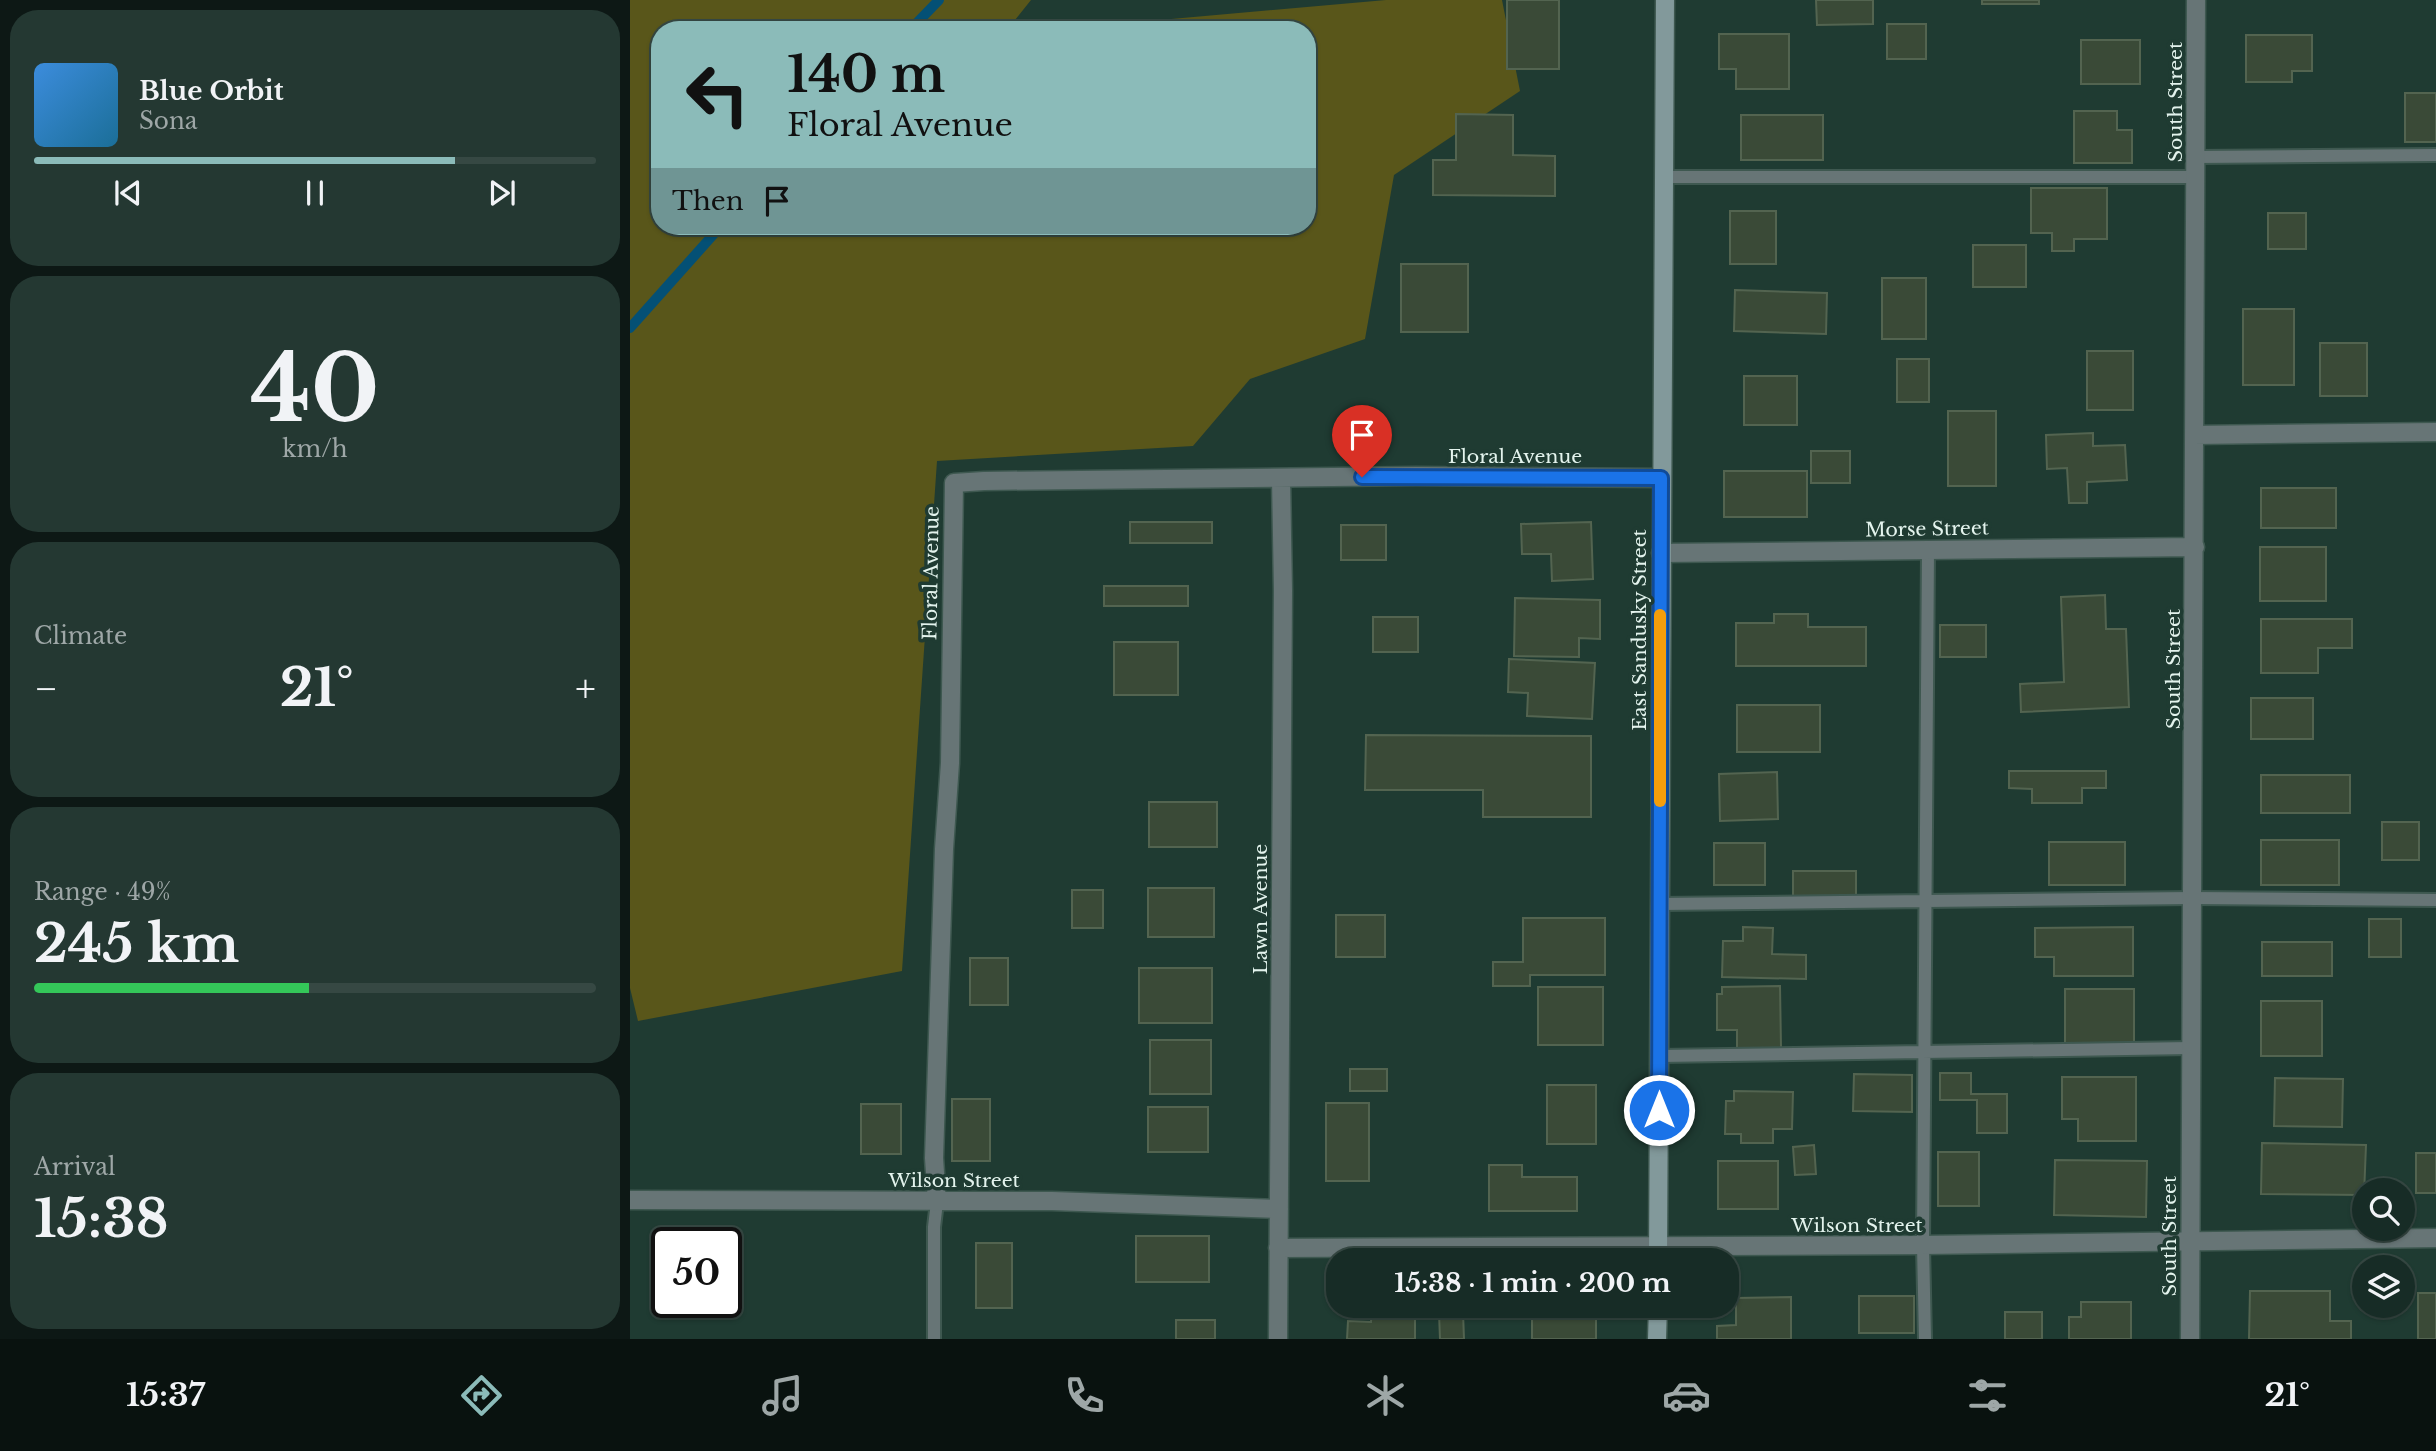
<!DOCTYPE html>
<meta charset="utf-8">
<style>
:root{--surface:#172c26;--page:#243832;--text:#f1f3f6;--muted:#9ea7a7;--line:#364843;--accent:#8bbbb9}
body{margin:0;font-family:"Libre Baskerville",serif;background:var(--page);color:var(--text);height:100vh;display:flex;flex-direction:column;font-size:26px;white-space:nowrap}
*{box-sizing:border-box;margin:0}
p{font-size:23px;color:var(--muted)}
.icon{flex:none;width:38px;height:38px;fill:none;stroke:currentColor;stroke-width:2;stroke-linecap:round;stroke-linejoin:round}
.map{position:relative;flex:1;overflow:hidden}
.sheet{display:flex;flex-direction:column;gap:10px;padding:10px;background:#0d1815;width:630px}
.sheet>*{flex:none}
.guide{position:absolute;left:21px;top:21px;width:665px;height:214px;border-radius:28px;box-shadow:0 2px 5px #0004,0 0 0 2px var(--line);background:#8bbbb9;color:#111;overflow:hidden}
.tools{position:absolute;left:1722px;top:1178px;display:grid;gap:14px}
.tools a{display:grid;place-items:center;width:63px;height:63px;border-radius:50%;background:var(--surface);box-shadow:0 2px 5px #0004,0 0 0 2px var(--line);font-size:35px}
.speed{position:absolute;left:21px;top:1227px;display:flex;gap:14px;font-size:35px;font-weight:700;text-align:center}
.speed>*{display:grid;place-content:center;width:91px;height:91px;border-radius:50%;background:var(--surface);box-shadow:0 2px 5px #0004,0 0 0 2px var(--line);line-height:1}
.speed .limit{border:4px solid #111;border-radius:10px;background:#fff;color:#111}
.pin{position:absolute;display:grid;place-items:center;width:60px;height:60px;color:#fff;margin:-72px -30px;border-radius:50% 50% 50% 0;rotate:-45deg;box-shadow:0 0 7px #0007}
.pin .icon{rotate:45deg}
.me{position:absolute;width:77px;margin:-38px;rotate:0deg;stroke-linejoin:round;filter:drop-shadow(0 0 5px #0008)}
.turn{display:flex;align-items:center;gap:24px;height:147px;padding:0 21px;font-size:32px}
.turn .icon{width:91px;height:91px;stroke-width:2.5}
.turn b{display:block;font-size:49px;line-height:60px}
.then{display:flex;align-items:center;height:66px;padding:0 21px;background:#0003;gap:14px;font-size:26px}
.big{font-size:52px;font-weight:700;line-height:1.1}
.sheet .widget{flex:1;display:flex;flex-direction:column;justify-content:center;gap:10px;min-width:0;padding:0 24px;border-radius:28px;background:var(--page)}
.sheet .dial{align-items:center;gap:0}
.dial b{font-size:91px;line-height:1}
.song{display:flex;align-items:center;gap:21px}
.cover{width:84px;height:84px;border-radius:10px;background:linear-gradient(135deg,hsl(210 70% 55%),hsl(200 70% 35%))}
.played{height:7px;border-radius:4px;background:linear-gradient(90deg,var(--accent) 75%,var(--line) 75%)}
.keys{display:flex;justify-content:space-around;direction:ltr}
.heat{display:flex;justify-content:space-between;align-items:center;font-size:38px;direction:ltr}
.charge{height:10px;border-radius:5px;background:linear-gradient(90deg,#34c759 49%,var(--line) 0)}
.trip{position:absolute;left:696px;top:1248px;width:413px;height:70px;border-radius:28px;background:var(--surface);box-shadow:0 2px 5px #0004,0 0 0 2px var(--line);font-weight:700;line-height:70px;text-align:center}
.menu{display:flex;height:112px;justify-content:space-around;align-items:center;background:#09120f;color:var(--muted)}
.menu .icon{width:49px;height:49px}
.menu .on{color:var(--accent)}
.menu b{font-size:32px;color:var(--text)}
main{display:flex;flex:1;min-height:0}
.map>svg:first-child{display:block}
</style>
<main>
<section class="sheet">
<div class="widget">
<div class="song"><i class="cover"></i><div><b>Blue Orbit</b><p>Sona</p></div></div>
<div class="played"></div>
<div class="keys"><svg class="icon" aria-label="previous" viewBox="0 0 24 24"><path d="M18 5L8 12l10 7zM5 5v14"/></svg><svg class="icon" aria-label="pause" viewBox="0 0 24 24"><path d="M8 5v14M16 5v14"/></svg><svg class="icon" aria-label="next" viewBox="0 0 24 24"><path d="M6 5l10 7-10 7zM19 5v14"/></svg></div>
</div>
<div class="widget dial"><b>40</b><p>km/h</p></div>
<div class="widget"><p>Climate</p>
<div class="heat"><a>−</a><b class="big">21°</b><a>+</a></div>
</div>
<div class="widget"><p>Range · 49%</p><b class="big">245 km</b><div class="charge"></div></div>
<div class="widget"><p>Arrival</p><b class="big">15:38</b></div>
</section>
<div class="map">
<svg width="1806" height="1339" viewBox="0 0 1806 1339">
<rect width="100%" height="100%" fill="#1f3b32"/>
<!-- green -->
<path fill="#59561a" d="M0,0H401L377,30H30V226H677V30H418L756,0H872L890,91L764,175L735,339L620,379L563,446L307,461L272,971L8,1021L0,988Z"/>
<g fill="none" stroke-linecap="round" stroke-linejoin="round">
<!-- stream -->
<path stroke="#045075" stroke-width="10" d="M280,30L309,0
M0,328L91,226"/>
</g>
<!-- building -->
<path fill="#3a4a37" stroke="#536450" stroke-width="2" d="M877,0H929V69H877Z
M1186,0H1243V24L1187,25Z
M1352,0H1409V4H1352Z
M1257,24H1296V59H1257Z
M1089,34H1159V89H1106V69H1089Z
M1616,35H1682V71H1662V82H1616Z
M1451,40H1510V84H1451Z
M1775,93H1806V142H1775Z
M1444,111H1487V130H1502V163H1444Z
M826,114L883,115V155L925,156V196L803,195V160H826Z
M1111,115H1193V160H1111Z
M1401,188H1477V239H1444V251H1422V233H1401Z
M1100,211H1146V264H1100Z
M1638,213H1676V249H1638Z
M1343,245H1396V287H1343Z
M771,264H838V332H771Z
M1252,278H1296V339H1252Z
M1105,290L1197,293L1196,334L1104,331Z
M1613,309H1664V385H1613Z
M1690,343H1737V396H1690Z
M1457,351H1503V410H1457Z
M1267,359H1299V402H1267Z
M1114,376H1167V425H1114Z
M1318,411H1366V486H1318Z
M1463,433V446L1495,445L1497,480L1457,482V503H1439L1437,468L1417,469L1416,435Z
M1181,451H1220V483H1181Z
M1094,471H1177V517H1094Z
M1631,488H1706V528H1631Z
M500,522H582V543H500Z
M961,522L963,579L922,581L921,554H892L891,524Z
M711,525H756V560H711Z
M1630,547H1696V601H1630Z
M474,586H558V606H474Z
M1475,595L1476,629H1496L1499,707L1391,712L1390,684L1434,682L1431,597Z
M885,598L970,600V639L949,638V657L884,656Z
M1144,614H1178V627H1236V666H1106V623H1144Z
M743,617H788V652H743Z
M1631,619H1722V648H1688V673H1631Z
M1310,625H1356V657H1310Z
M484,642H548V695H484Z
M879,659L965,663L962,719L897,716L898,693L878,692Z
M1621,698H1683V739H1621Z
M1107,705H1190V752H1107Z
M736,735L961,736V817H853V790H735Z
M1379,771H1476V788H1452V803H1402V789L1379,788Z
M1147,772L1148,819L1090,821L1089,774Z
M1631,775H1720V813H1631Z
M519,802H587V847H519Z
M1752,822H1789V860H1752Z
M1631,840H1709V885H1631Z
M1419,842H1495V885H1419Z
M1084,843H1135V885H1084Z
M1163,871H1226V897H1163Z
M518,888H584V937H518Z
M442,890H473V928H442Z
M706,915H755V957H706Z
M893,918H975V975H900V986H863V962H893Z
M1739,919H1771V957H1739Z
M1113,927L1143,928L1142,954L1176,955V979L1092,977L1093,941H1113Z
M1503,927V976H1424V957H1405V928Z
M1632,942H1702V976H1632Z
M340,958H378V1005H340Z
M509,968H582V1023H509Z
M1150,986L1151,1048L1107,1049V1030H1087V994H1092V987Z
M908,987H973V1045H908Z
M1435,989H1504V1044H1435Z
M1631,1001H1692V1056H1631Z
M520,1040H581V1094H520Z
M720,1069H757V1091H720Z
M1310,1073H1341V1094H1377V1133H1347V1100H1310Z
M1224,1074L1282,1075V1112L1223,1111Z
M1432,1077H1506V1141H1448V1119H1432Z
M1645,1078L1713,1079L1712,1127L1644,1126Z
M917,1085H966V1144H917Z
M1104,1091L1163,1092L1162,1129H1143V1143H1111V1134H1095L1096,1101H1104Z
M322,1099H360V1161H322Z
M696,1103H739V1181H696Z
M231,1104H271V1154H231Z
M518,1107H578V1152H518Z
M1632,1143L1736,1145L1734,1195L1631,1194Z
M1184,1145L1186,1174L1165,1175L1163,1147Z
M1308,1152H1349V1206H1308Z
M1786,1153H1806V1193H1786Z
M1425,1160L1517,1161L1516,1217L1424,1215Z
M1088,1161H1148V1209H1088Z
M859,1165H892V1177H947V1211H859Z
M506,1236H579V1282H506Z
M346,1243H382V1308H346Z
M1620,1291H1700V1321H1721V1339H1619Z
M1788,1293H1806V1339H1788Z
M1229,1296H1284V1333H1229Z
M1161,1297V1339H1087V1326L1106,1325V1298Z
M1451,1302H1501V1339H1439V1317H1451Z
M742,1306H785V1339H717L718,1321L741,1322Z
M902,1306H966V1339H902Z
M833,1312L834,1339H810L809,1313Z
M1375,1312H1412V1339H1375Z
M546,1320H585V1339H546Z"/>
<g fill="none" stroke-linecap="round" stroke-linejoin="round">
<defs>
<path id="service" d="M1566,157L1806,155
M1034,177H1565
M1029,904L1562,898L1806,900
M1029,1056L1561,1048
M304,1339V1227L307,1202
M1295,1339L1293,1245L1298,550"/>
<path id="minor" d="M1564,435L1806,432
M1031,553L1565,547
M0,1200L422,1201L649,1209
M307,1202L304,1158L314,849L320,763L324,483L354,481L786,476L1031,478
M648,1248L1293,1245L1806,1238
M648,1339L653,591L651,479
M1560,1339L1566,0"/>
<path id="secondary" d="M1028,1260L1035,0
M1027,1339L1028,1306"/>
</defs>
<!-- service casing -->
<use href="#service" stroke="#3e5850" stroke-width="16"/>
<!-- minor casing -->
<use href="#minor" stroke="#3e5850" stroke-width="21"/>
<!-- secondary casing -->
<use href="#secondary" stroke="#3e5850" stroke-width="21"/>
<!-- service -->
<use href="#service" stroke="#677576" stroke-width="12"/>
<!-- minor -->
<use href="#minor" stroke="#677576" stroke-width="18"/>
<!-- secondary -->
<use href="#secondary" stroke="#82999b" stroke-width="18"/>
</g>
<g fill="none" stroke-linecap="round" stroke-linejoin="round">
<defs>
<path id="route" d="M732,477L1031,478L1029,1110"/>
</defs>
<!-- route casing -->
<use href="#route" stroke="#114b97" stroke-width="18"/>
<!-- route -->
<use href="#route" stroke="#1a73e8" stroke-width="12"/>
<!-- slow -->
<path stroke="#f59e0b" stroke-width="12" d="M1030,801V615"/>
</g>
<g text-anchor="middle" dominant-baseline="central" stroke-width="7" stroke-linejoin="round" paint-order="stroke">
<!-- street labels -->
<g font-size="19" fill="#e3f3ed" stroke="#1f3b32">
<text transform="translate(1545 102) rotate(-90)">South Street</text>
<text x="885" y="456">Floral Avenue</text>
<text transform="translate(1297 529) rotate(-1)">Morse Street</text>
<text transform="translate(301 573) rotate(-89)">Floral Avenue</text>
<text transform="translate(1009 630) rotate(-90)">East Sandusky Street</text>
<text transform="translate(1543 669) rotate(-90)">South Street</text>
<text transform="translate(630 909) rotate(-90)">Lawn Avenue</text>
<text x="324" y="1180">Wilson Street</text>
<text x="1227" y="1225">Wilson Street</text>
<text transform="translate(1539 1236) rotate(-90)">South Street</text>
</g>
</g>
</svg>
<div class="tools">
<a><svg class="icon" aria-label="search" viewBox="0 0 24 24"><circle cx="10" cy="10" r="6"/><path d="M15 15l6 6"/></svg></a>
<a><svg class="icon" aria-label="layers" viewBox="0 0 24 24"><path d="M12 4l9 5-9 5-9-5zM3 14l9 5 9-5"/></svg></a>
</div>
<div class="speed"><div class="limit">50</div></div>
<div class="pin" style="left:732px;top:477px;background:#d93025"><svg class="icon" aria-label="arrive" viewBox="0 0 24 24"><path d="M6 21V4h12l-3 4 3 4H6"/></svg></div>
<svg class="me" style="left:1029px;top:1110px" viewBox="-20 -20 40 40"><circle r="17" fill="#1a73e8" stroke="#fff" stroke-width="3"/><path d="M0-11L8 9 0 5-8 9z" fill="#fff"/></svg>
<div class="trip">15:38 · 1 min · 200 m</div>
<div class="guide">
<div class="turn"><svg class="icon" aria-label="left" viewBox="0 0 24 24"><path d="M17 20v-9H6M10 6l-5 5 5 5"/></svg><div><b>140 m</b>Floral Avenue</div></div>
<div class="then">Then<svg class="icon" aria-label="arrive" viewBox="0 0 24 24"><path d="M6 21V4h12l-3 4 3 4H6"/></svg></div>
</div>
</div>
</main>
<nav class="menu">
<b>15:37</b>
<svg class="icon on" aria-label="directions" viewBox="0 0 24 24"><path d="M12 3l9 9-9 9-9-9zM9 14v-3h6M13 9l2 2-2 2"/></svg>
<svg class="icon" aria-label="music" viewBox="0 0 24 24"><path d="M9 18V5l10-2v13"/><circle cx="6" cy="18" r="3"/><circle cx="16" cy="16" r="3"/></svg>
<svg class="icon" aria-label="phone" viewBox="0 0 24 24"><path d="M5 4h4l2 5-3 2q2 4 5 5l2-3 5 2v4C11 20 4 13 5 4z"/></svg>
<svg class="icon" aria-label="climate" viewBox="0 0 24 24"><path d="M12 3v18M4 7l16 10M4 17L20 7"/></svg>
<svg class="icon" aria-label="car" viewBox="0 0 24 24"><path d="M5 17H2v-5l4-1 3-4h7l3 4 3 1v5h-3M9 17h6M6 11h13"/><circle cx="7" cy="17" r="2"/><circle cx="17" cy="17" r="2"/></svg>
<svg class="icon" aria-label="filters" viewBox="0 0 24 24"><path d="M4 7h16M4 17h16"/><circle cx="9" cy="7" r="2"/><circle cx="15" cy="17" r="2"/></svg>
<b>21°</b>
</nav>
